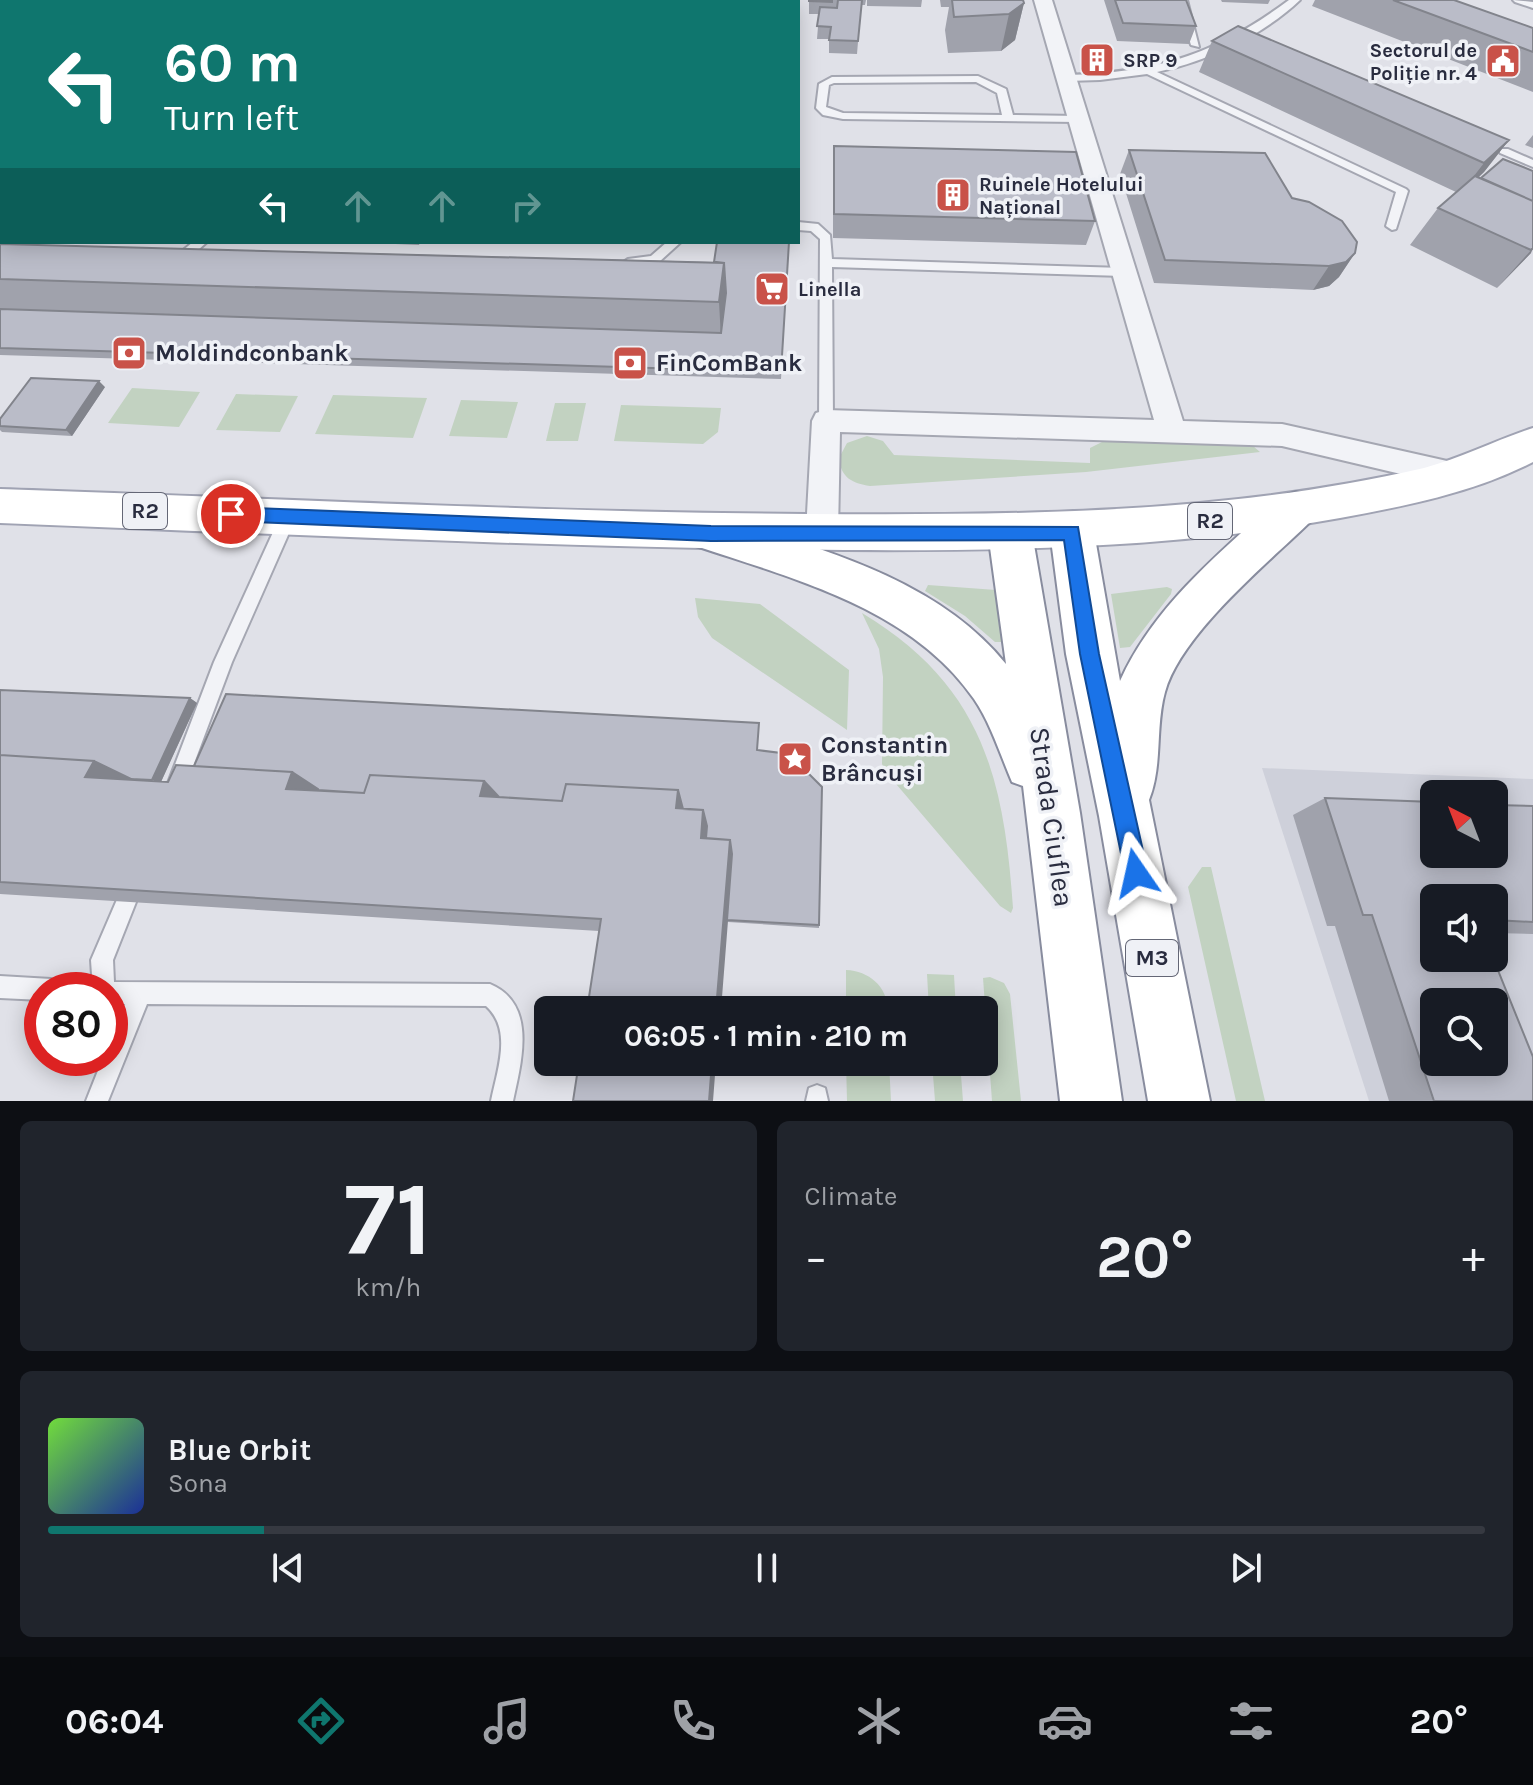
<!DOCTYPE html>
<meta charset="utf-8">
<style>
:root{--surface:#171b24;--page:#20242c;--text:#f1f3f6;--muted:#9ea1a6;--line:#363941;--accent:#0f766e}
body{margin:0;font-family:Karla,sans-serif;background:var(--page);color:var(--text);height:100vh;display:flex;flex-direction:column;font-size:30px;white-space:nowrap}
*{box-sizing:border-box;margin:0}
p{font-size:26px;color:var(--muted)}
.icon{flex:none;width:44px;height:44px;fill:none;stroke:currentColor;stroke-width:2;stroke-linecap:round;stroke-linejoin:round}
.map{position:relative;height:1101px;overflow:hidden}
.panel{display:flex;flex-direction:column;gap:20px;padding:20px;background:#0d0f14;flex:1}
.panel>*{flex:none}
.guide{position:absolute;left:0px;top:0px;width:800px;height:244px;box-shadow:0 4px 20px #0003;background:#0f766e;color:#fff;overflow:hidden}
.needle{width:52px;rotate:318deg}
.controls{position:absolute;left:1420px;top:780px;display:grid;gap:16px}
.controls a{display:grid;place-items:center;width:88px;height:88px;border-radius:12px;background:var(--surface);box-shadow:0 4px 20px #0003;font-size:40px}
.speed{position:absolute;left:24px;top:972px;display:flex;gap:16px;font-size:40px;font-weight:700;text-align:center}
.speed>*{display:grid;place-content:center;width:104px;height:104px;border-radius:50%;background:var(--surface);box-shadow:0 4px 20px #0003;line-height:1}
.speed .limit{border:12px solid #d22;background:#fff;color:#111}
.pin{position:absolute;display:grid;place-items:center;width:68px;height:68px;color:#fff;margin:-34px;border:4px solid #fff;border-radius:50%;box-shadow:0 2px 8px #0007}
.me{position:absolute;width:88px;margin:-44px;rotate:349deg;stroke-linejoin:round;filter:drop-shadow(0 0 6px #0008)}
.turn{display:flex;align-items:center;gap:28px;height:168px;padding:0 32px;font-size:36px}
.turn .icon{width:104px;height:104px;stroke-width:2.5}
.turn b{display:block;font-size:56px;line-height:68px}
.lanes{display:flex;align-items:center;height:76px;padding:0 32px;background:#0003;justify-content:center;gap:40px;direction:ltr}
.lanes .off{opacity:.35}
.big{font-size:60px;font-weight:700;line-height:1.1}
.panel .tile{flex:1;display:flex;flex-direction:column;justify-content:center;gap:12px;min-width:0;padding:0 28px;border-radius:12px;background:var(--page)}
.panel .dial{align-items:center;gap:0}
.dial b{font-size:104px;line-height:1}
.song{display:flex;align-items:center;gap:24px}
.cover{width:96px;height:96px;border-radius:12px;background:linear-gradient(135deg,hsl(100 70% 55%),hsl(230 70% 35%))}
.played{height:8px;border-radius:4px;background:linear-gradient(90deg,var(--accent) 15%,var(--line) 15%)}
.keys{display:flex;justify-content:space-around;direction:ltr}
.heat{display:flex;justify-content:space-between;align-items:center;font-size:44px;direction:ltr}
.panel .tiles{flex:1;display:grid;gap:20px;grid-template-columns:1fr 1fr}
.tile:last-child{grid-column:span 2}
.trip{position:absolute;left:534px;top:996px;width:464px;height:80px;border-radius:12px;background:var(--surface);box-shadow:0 4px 20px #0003;font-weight:700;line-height:80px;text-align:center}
.tabs{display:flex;height:128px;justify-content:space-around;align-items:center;background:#090b0e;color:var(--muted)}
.tabs .icon{width:56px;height:56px}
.tabs .active{color:var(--accent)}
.tabs b{font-size:36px;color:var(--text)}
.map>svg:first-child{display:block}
</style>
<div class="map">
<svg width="1533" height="1101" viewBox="0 0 1533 1101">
<rect width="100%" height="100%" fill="#e0e1e8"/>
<!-- built -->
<path fill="#ced0da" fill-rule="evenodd" d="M1262,768L1533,779V1101H1369ZM1434,794H1494V854H1434ZM1434,898H1494V958H1434ZM1434,1002H1494V1062H1434Z"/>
<!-- green -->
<path fill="#c2d2c1" d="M132,388L200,392L179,427L108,423Z
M236,394L298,396L280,432L216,430Z
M333,395L427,398L413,438L315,434Z
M461,400L518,402L507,438L449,436Z
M555,403H586L578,441H546Z
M621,405L721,408L718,432L703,444L614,441Z
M867,436L883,441L894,455L1090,463V448L1108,439L1253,446L1260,452L1086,472L870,486C852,483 841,478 839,458L847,443Z
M928,585L996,590L999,596L1002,642H995L965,616L925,591Z
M1167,587L1172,589L1171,594L1130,647L1120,648L1111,594Z
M695,598L760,604L849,670L847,730L712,638L698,617Z
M862,613C982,685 1004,777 1013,908L1011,913L1000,906L885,771L882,764L883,677L879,649Z
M1202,867H1211L1265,1101H1236L1188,887Z
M846,970C869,971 887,986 888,1010H846Z
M927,974L954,975L956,1010H929Z
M990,977L1004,983L1010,994L1021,1101H992L983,978Z
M846,1062H889L891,1101H847Z
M932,1062H960L963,1101H935Z"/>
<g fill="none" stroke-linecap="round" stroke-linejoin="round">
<defs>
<path id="lane" d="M656,0H666L655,2Z
M1177,0H1187L1199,47L1191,45Z
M1289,0H1300C1262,36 1208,61 1157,72L1406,189L1408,191L1396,229L1392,230L1386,226L1396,192L1147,74L1100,80L1067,81L1062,78L1067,75C1159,72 1215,55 1289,0Z
M1513,0L1533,2V8L1515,2Z
M0,35H2V41H0Z
M978,76L1006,89L1013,115L1078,116L1083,119L1078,122L843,119L823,115L816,108L819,84L832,77ZM976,82L997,93L1002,115L843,113L826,107L829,85L834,83Z
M1500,149H1508L1533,160V167L1500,153Z
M0,216L2,217V227L0,226Z
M798,222L818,224L830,235L832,259L1123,268L1129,272L1123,276L832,267L833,421L826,426L819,421L820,239L811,231L798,230Z
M0,235L2,242H5L0,243Z
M193,242H207L198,250L203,254L201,257H182V251Z
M667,242H681L659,262L628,267L622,263L628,259L651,256Z
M288,511L294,513L296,517L232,662L184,790L177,792L170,790L168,783L214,662L280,517L282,513Z
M126,892L133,895L136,902L113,960L114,982L490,984C538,1004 521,1063 513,1101H491C497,1070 513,1030 486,1006L147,1004L108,1101H86L103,1058H110V1041L125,1004H110V990H93L91,960L119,895Z
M0,976L51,979L59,982L62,990H42V1000L0,998Z
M817,1085L825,1088L828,1101H806L809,1088Z"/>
<path id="street" d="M162,0H181L161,2Z
M1034,0H1052L1183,421L1282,424L1456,463L1467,467L1471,475L1467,483L1456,487L1282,446L840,432L838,532L833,541L822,545L811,541L806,532L812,421L816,413L826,410L1154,420Z
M2,136V150L0,151V137Z"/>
<path id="primary" d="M68,0H94L66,2Z
M1533,428V462C1473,493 1405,506 1340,518C1176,548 1012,551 845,550C563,548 282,534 0,523V489C269,498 537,512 806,514C1013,515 1221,515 1424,468C1462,458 1496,440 1533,428Z"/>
<path id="highway" d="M1296,492L1311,497L1317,509L1311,521C1268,563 1181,634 1165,692C1155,727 1163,765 1149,800L1210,1101H1148L1099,816L1066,654L1050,532L1057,519L1072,514L1087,519L1094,532L1120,681C1155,604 1220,553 1281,497Z
M711,515C814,547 935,576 1006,664L988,533L995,520L1010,515L1025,520L1032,533L1080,813L1122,1101H1060L1023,786L1012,782C1000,754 991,724 974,699C911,608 794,579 696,546L689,533L696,520Z"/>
</defs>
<!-- lane casing -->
<use href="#lane" stroke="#a5a7b2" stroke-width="4"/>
<!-- street casing -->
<use href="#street" stroke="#a5a7b2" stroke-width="4"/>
<!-- primary casing -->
<use href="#primary" stroke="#a0a3b3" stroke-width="4"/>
<!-- highway casing -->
<use href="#highway" stroke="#888c9e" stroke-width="4"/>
<!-- lane -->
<use href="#lane" fill="#f2f3f7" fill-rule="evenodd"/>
<!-- street -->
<use href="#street" fill="#f2f3f7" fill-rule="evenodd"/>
<!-- primary -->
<use href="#primary" fill="#fff" fill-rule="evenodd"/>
<!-- highway -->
<use href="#highway" fill="#fff" fill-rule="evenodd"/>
</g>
<!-- wall -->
<path fill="#a0a2ac" d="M238,0H348H342V2H239Z
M809,0H866L865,5H861L857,54L829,53V39H817L819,14H809Z
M867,0H922L921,7L867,6Z
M940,0H1023L1024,3L1015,40L1001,51L948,53L945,30L949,7H941Z
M1104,0H1186L1196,26L1189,44L1117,41Z
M1221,0H1270L1268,4L1222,2Z
M1315,0H1454L1533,28V92L1312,6Z
M1212,41L1509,140L1484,172L1479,177L1481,178L1533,171L1531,253L1497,288L1410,245L1438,208L1456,192L1199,72Z
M1089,50L1110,58L1108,65H1091L1087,56Z
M1533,135V148L1525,145Z
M834,146L1095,221L1086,245L833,238V170Z
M1129,150L1292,198L1355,253L1339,277L1329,286L1313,290L1154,283L1120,174Z
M372,242H420L419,245L372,243Z
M789,242L781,379L0,355V244L714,262Z
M105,387L72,436L2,432L0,430V419Z
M0,690L190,698L197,703L161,782H168L194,766L757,750L819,925V928L728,922L599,931L0,894Z
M1325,798L1533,806V934L1494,933V898H1434L1533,1101H1389L1335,926H1327L1293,815Z"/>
<!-- shaded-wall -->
<path fill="#82848c" d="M0,0H23L21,2H2V18L0,20Z
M303,0H328V2H304Z
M330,0H341L342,2H331Z
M635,0H649L648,2H635Z
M1024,3L1015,40L1001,51L1009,14Z
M1509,140L1484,172L1460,194L1484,163Z
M1533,248L1531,253L1497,288Z
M1355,253L1339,277L1329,286L1313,290L1329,266Z
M724,263L726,300L721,339L719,302Z
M99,381L105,387L72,436L66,430Z
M190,698L197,703L160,784L152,780Z
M94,761L138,782L85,777Z
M292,772L324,793L286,789Z
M484,781L503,801L480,796Z
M678,790L684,811L676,808Z
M703,810L708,829L705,853L701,838Z
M730,840L733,857L721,1010H716Z
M712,1062H716L713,1101H709Z"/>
<!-- building -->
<path fill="#babcc8" stroke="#82848c" stroke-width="2" fill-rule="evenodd" d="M264,0H308L306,2H262Z
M580,0H635V2H579Z
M691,0H762V2H691Z
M809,0H832V2L809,1Z
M838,0H862L858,41L829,40L831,27L817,26L820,7L837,8Z
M952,0H1023L1024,3L1009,14L954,17Z
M1115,0H1186L1196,26L1123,23Z
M1393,0H1454L1533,28V52Z
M1238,26L1509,140L1484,163L1212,41Z
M1105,49L1110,58L1094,59L1089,50Z
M834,146L1076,152L1095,221L834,214Z
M1129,150L1265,153L1292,198L1309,202L1342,221L1357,242L1355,253L1346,262L1329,266L1165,260Z
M1503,159L1533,171V201L1481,178Z
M1475,176L1533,201V248L1531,250L1438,208Z
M717,242H789L781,372L0,348V309L721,333L726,293L724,263L714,262Z
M0,244L724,263L719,302L0,279Z
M31,378L99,381L66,430L0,426V419Z
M0,690L190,698L152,780L131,779L94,761L0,755Z
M226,694L759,723L757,750L789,754L822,787L819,925L727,920L732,854L730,840L706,838L707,826L703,810L683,809L678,790L566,784L562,801L499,797L484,781L370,775L364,793L318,790V789L292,772L194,766Z
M0,755L94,761L85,777L168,782L176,765L292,772L286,789L364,793L370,775L484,781L480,796L562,801L566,784L678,790L676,808L703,810L701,838L730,840L716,1010H587L601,919L0,882Z
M1325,798L1434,802V854H1494V805L1533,806V922L1494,920V898H1434V958H1493L1533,1057V1101H1434L1372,915H1363ZM1434,1002H1494V1062H1434Z
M579,1062H712L709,1101H573Z"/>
<!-- route -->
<path fill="#1a73e8" stroke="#114b97" stroke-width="2" d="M231,507L711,526L1078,527L1099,654L1148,873L1144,881L1136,884L1128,881L1125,873L1080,654L1064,540L711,541L231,521L223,514Z"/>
<!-- icons -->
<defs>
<symbol id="building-square" viewBox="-11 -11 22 22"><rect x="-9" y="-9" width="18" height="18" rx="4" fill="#c95249" stroke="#eff1f6"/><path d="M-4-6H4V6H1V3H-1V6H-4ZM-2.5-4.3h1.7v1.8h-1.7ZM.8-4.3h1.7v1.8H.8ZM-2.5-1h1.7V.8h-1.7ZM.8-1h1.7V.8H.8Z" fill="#fff"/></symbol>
<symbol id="civic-square" viewBox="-11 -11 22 22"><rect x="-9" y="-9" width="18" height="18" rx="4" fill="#c95249" stroke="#eff1f6"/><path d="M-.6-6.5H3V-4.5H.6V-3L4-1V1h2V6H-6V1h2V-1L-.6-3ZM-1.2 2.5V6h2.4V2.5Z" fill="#fff"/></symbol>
<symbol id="supermarket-square" viewBox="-11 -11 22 22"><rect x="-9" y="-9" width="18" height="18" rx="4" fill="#c95249" stroke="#eff1f6"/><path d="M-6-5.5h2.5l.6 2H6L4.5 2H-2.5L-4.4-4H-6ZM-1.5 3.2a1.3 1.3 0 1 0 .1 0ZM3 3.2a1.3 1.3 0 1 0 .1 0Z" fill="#fff"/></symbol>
<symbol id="bank-square" viewBox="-11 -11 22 22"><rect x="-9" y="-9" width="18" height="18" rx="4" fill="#c95249" stroke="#eff1f6"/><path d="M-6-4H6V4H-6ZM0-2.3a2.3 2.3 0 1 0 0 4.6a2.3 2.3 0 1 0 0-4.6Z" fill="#fff"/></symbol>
<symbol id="sight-square" viewBox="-11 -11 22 22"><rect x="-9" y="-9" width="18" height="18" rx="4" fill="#c95249" stroke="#eff1f6"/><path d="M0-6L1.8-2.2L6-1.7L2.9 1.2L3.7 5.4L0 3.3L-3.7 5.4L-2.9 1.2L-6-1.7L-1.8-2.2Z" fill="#fff"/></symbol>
</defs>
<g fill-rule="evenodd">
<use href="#building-square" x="1077" y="40" width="40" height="40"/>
<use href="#civic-square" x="1483" y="41" width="40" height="40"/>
<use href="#building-square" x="933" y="175" width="40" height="40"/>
<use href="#supermarket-square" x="752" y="269" width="40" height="40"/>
<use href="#bank-square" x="109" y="333" width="40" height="40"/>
<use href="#bank-square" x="610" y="343" width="40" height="40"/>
<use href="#sight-square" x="775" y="739" width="40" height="40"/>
</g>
<g text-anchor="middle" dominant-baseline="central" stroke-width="7" stroke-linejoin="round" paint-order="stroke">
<!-- far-poi labels -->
<g font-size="20" font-weight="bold" fill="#292c3f" stroke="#eff1f6" text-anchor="start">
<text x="1477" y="50" text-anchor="end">Sectorul de<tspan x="1477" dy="23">Poliție nr. 4</tspan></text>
<text x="1123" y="60">SRP 9</text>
<text x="979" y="184">Ruinele Hotelului<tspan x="979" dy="23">Național</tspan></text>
<text x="798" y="289">Linella</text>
</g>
<!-- shield labels -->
<g fill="#eff1f6" stroke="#646776" stroke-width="2">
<rect x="123" y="493" width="44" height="36" rx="6"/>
<rect x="1188" y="503" width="44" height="36" rx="6"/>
<rect x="1126" y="940" width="52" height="36" rx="6"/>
</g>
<g font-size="22" font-weight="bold" fill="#292c3f">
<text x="145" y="511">R2</text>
<text x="1210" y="521">R2</text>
<text x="1152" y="958">M3</text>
</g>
<!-- poi labels -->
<g font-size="24" font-weight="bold" fill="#292c3f" stroke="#eff1f6" text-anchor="start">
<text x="155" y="353">Moldindconbank</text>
<text x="656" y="363">FinComBank</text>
<text x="821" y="745">Constantin<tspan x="821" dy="28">Brâncuși</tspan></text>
</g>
<!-- near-street labels -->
<g font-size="28" fill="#292c3f" stroke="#eff1f6">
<text transform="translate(1052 817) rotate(82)">Strada Ciuflea</text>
</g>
</g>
</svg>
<div class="controls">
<a><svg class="needle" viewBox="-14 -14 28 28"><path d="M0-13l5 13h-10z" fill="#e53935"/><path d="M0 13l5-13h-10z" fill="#9ea1a6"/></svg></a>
<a><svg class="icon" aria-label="sound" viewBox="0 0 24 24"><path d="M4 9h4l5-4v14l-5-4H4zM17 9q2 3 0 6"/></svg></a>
<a><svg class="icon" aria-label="search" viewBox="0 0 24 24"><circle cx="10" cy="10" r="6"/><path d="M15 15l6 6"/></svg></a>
</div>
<div class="speed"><div class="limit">80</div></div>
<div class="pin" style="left:231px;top:514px;background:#d93025"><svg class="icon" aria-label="arrive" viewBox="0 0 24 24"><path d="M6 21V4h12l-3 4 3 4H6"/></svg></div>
<svg class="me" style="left:1136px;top:873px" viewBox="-20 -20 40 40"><path d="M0-17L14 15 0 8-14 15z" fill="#1a73e8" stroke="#fff" stroke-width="4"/></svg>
<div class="trip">06:05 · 1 min · 210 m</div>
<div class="guide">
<div class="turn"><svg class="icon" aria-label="left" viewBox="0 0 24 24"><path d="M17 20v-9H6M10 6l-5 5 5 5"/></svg><div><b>60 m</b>Turn left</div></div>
<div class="lanes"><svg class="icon" aria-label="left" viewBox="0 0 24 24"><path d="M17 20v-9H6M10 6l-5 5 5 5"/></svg><svg class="icon off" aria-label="ahead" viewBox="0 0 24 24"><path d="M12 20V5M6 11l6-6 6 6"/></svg><svg class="icon off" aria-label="ahead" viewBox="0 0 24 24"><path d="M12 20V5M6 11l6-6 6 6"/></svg><svg class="icon off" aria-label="right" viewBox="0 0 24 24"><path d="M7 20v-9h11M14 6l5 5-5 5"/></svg></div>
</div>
</div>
<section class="panel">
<div class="tiles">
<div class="tile dial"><b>71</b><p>km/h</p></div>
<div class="tile"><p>Climate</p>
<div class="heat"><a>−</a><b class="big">20°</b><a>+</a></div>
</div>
<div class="tile">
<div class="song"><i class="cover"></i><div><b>Blue Orbit</b><p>Sona</p></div></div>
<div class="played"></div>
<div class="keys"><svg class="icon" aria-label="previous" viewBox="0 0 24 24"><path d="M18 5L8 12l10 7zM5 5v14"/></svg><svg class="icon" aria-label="pause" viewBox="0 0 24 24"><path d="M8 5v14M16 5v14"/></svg><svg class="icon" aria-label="next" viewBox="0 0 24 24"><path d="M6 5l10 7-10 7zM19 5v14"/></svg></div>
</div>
</div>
</section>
<nav class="tabs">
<b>06:04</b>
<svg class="icon active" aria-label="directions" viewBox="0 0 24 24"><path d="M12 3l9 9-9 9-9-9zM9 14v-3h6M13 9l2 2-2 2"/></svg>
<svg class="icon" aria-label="music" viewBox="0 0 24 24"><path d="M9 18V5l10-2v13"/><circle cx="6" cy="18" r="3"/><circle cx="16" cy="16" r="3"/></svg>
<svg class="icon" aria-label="phone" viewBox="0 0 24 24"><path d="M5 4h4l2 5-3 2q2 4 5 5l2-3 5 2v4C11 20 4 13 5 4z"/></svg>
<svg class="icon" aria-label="climate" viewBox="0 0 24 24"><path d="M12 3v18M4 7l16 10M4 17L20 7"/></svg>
<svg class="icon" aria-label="car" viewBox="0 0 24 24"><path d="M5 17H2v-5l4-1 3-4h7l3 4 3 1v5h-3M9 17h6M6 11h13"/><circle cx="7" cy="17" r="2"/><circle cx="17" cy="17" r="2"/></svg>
<svg class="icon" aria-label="filters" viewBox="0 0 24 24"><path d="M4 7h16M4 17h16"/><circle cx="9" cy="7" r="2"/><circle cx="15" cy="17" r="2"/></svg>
<b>20°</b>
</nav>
